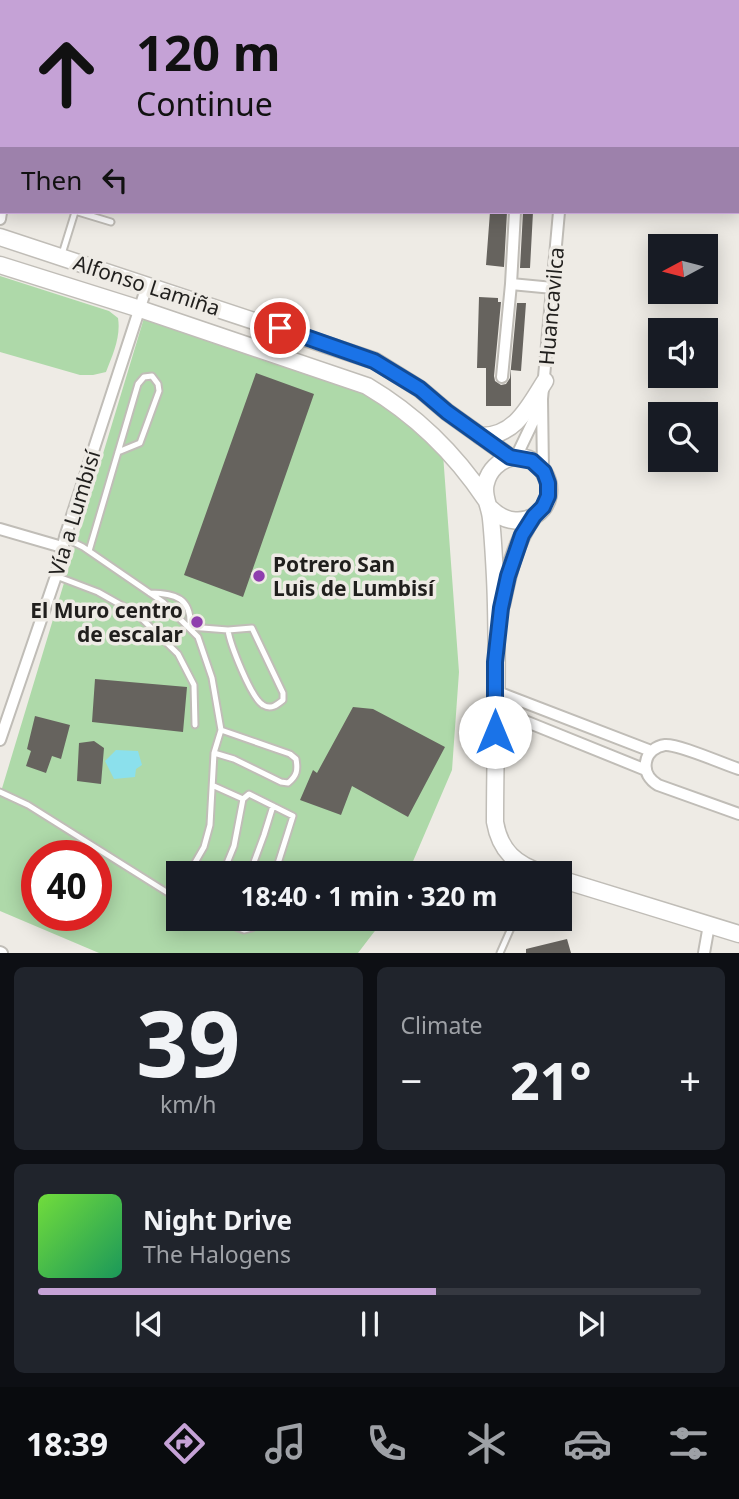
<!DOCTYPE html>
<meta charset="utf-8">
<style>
:root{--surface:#171b24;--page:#20242c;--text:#f1f3f6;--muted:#9ea1a6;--line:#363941;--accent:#c5a2d6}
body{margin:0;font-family:"Noto Sans",sans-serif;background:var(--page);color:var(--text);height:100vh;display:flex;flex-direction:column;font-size:26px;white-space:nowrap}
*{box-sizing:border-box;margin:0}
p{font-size:23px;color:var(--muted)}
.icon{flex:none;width:38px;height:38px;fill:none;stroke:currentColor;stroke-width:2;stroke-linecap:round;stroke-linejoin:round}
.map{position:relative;height:953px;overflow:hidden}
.drawer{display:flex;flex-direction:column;gap:14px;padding:14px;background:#0d0f14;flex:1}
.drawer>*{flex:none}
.guide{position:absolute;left:0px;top:0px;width:740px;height:214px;box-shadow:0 4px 18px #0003;background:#c5a2d6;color:#111;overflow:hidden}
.needle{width:46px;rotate:263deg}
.tools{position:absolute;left:648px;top:234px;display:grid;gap:14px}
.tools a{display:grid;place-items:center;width:70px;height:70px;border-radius:0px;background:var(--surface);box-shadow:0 4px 18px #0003;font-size:35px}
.speed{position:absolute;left:21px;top:840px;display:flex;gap:14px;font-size:35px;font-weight:700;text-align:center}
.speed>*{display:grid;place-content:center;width:91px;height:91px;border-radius:50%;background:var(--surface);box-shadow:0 4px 18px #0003;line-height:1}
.speed .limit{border:10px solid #d22;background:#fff;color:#111}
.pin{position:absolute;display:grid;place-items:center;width:60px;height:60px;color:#fff;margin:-30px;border:4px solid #fff;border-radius:50%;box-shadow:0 2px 7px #0007}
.me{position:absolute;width:77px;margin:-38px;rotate:0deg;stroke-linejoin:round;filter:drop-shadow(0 0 5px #0008)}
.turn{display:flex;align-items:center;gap:24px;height:147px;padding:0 21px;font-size:32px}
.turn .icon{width:91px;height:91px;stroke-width:2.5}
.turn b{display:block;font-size:49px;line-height:60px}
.then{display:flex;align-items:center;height:66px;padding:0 21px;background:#0003;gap:14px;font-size:26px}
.big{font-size:52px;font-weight:700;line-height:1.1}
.drawer .widget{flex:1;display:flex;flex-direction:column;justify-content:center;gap:10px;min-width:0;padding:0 24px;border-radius:10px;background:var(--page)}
.drawer .dial{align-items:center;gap:0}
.dial b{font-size:91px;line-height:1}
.song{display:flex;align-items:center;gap:21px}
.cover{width:84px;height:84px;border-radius:10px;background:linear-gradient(135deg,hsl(100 70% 55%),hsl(150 70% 35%))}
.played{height:7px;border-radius:4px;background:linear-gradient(90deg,var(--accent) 60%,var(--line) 60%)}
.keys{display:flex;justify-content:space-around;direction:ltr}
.heat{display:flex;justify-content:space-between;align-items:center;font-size:38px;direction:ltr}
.drawer .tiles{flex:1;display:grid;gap:14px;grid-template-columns:1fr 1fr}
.widget:last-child{grid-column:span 2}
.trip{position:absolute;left:166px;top:861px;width:406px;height:70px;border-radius:0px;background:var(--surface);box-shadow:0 4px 18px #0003;font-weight:700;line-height:70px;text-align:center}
.tabs{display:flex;height:112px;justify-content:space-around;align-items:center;background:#090b0e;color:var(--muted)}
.tabs .icon{width:49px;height:49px}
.tabs .on{color:var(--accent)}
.tabs b{font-size:32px;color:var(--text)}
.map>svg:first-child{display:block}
</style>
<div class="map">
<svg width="739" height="953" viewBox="0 0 739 953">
<rect width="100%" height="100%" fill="#eeebe5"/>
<!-- green -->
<path fill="#aed9a9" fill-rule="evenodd" d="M0,276L109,311L118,318C121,337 113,354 106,372L93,375H80L0,352Z
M144,318L367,386L443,454L459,672L452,770L408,873H178V919H384L358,953H99L0,911V795ZM37,856H96V915H37Z"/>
<!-- water -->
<path fill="#8be0ec" d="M116,750L138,751L142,765L136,769L135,777L114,779L105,761Z"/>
<!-- building -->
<path fill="#66635e" d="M490,212H507L504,267L486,265Z
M523,212H533L530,268H520Z
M479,297L498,298V302H501L494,376L495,381L501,385L506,384L510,378L517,303H526L521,371L511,370V406H486V368H477Z
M256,373L314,394L243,597L184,575Z
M95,679L187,687L183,732L92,722Z
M353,707L373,709L445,747L408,817L352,786L341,815L300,800L313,770L317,773Z
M35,716L70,725L61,759L52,756L46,773L26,766L31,751L27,749Z
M94,741L104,748L101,784L77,781L79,743Z
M567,939L571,953H526V949Z"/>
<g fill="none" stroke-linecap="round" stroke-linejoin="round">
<defs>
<path id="lane" d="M708,2V0
M78,212L111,222
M62,254L75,212
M65,538L83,547L163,602L198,637L212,678L221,730L214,753L210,825L204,847L189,873
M89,551L138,384L144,377L152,376L158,384L159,391L140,443L118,452
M56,576L98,592L137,614L178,654L194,685L195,725
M150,593C175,593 192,598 190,627L228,630L252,628L283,693V700C277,705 271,710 263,705C251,698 230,644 228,630
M214,753L234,759L281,782L288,783C297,776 298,770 296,759L290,754L221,730
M214,786L243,799
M0,792L28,805L176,898
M223,873L234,846L243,799L249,794L293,816L275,873
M250,873L264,835L273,806
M178,893L176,898L178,905
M215,919L244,930L252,928L259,919
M500,953L515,919"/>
<path id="street" d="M18,2V0
M576,2V0
M515,212L511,284L553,288
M0,219L2,206
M502,377L511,284
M516,457L539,409
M543,471L542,399L559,212
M0,529L62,547
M495,691L651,751
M495,709L646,770
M0,740L56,576L65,537L147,286
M739,769C723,764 679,744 665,745C656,746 647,753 646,762C644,772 650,780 658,785L739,814
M0,952L2,953
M704,953L709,925"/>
<path id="secondary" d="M0,237L375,361L420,389L447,412L510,457
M0,265L140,309L367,386C416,415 454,452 486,500
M480,436C515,437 529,406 545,381
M490,508C522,540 565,505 543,471C527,446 492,457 486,483C482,495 490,506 491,519C493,538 494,558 495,577C499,659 495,741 495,822C500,851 516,865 543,873
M502,604C508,574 515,542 534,516
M560,879L739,934"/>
</defs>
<!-- lane casing -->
<use href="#lane" stroke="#c0bdb7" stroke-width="9"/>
<!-- street casing -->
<use href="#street" stroke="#c0bdb7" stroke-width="14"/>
<!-- secondary casing -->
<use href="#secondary" stroke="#c0bdb7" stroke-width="19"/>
<!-- lane -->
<use href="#lane" stroke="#fff" stroke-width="5"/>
<!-- street -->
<use href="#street" stroke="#fff" stroke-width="10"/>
<!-- secondary -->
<use href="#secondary" stroke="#fff" stroke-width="16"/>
</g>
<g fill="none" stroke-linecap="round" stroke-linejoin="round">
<defs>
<path id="route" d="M280,328L374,361L420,389L447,412L510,457L532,461L544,472L548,483V496L543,507L534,516L522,535L508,576L501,608L495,662V732"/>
</defs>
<!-- route casing -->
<use href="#route" stroke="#114b97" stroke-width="18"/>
<!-- route -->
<use href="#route" stroke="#1a73e8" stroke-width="12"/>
</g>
<!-- markers -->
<g fill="#8f3fae" stroke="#eeebe5" stroke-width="2.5">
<circle cx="259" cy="576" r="7"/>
<circle cx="197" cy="622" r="7"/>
</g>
<g text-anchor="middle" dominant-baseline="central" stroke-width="7" stroke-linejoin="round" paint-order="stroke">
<!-- street labels -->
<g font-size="21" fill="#201f1d" stroke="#eeebe5">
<text transform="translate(147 285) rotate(18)">Alfonso Lamiña</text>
<text transform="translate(551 306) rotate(-85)">Huancavilca</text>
<text transform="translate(74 513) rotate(-73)">Vía a Lumbisí</text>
</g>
<!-- poi labels -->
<g font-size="21" font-weight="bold" fill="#201f1d" stroke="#eeebe5" text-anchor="start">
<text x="273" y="564">Potrero San<tspan x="273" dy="24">Luis de Lumbisí</tspan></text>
<text x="183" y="610" text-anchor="end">El Muro centro<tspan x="183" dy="24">de escalar</tspan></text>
</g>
</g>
</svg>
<div class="tools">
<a><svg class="needle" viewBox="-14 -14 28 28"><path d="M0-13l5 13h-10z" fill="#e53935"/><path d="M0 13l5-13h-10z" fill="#9ea1a6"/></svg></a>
<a><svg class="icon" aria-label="sound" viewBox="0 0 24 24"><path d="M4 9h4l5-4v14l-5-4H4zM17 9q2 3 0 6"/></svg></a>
<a><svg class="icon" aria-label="search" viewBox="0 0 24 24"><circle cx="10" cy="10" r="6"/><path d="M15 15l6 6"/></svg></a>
</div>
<div class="speed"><div class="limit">40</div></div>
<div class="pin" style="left:280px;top:328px;background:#d93025"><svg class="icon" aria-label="arrive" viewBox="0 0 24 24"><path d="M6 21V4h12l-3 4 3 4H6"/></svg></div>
<svg class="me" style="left:495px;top:732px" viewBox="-20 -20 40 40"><circle r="19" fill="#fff"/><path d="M0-13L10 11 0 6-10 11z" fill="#1a73e8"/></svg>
<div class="trip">18:40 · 1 min · 320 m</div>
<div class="guide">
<div class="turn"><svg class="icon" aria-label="ahead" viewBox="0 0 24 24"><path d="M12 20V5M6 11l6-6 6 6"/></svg><div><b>120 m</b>Continue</div></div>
<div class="then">Then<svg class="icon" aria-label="left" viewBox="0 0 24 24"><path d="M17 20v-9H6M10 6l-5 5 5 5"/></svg></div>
</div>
</div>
<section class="drawer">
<div class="tiles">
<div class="widget dial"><b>39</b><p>km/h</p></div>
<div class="widget"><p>Climate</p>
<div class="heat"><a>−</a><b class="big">21°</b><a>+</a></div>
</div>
<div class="widget">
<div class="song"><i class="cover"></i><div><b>Night Drive</b><p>The Halogens</p></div></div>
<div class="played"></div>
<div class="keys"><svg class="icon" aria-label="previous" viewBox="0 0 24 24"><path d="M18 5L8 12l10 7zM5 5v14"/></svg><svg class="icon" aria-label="pause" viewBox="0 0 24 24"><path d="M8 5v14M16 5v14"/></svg><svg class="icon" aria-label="next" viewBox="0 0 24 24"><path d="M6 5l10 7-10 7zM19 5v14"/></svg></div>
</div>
</div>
</section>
<nav class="tabs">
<b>18:39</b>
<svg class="icon on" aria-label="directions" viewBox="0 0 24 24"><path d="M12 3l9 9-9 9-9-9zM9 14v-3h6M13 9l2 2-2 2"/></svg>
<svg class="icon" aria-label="music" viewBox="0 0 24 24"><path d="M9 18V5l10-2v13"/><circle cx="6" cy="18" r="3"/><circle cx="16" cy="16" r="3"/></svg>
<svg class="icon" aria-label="phone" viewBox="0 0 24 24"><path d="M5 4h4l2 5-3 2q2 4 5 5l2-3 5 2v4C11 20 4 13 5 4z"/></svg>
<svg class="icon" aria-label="climate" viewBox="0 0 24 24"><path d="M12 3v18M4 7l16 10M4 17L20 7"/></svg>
<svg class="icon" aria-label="car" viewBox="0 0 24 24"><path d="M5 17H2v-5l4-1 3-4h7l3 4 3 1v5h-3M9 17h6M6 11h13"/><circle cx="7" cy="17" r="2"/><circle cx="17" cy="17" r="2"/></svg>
<svg class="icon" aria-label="filters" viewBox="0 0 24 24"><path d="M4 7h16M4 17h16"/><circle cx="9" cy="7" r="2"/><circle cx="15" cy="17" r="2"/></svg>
</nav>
